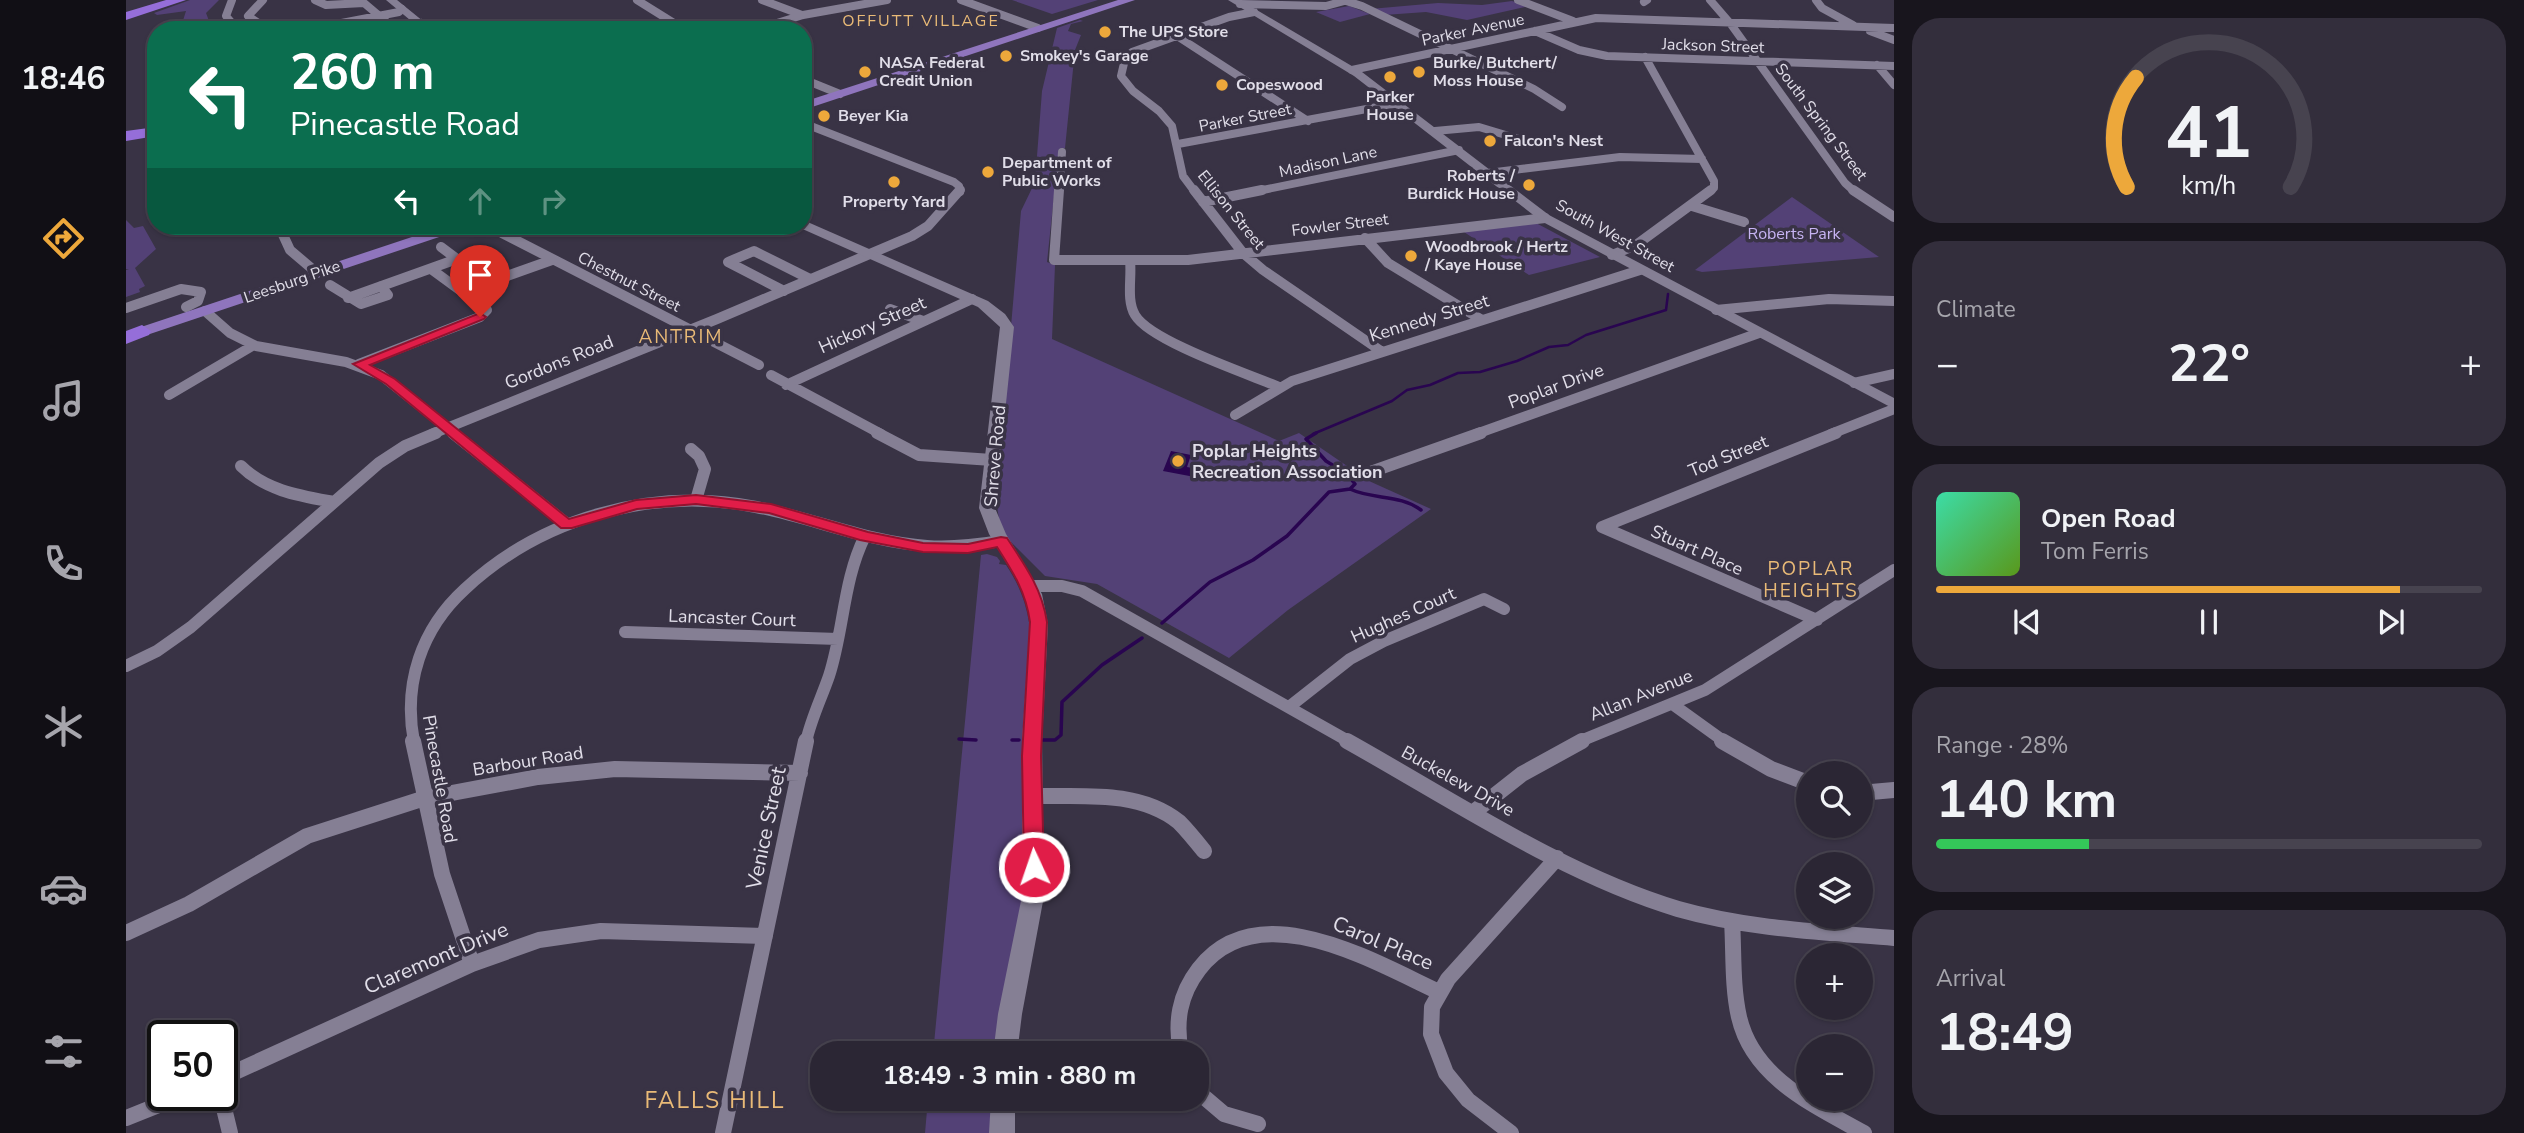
<!DOCTYPE html>
<meta charset="utf-8">
<style>
:root{--surface:#2b2634;--page:#332e3c;--text:#f1f3f6;--muted:#a6a5ac;--line:#47434f;--accent:#eda83b}
body{margin:0;font-family:"Nunito Sans",sans-serif;background:var(--page);color:var(--text);height:100vh;display:flex;flex-direction:column;font-size:26px;white-space:nowrap}
*{box-sizing:border-box;margin:0}
p{font-size:23px;color:var(--muted)}
.icon{flex:none;width:38px;height:38px;fill:none;stroke:currentColor;stroke-width:2;stroke-linecap:round;stroke-linejoin:round}
.map{position:relative;flex:1;overflow:hidden}
.sheet{display:flex;flex-direction:column;gap:18px;padding:18px;background:#18151d;width:630px}
.sheet>*{flex:none}
.banner{position:absolute;left:21px;top:21px;width:665px;height:214px;border-radius:28px;box-shadow:0 2px 5px #0004,0 0 0 2px var(--line);background:#0b6e4f;color:#fff;overflow:hidden}
.controls{position:absolute;left:1670px;top:761px;display:grid;gap:14px}
.controls a{display:grid;place-items:center;width:77px;height:77px;border-radius:50%;background:var(--surface);box-shadow:0 2px 5px #0004,0 0 0 2px var(--line);font-size:35px}
.speed{position:absolute;left:21px;top:1020px;display:flex;gap:14px;font-size:35px;font-weight:700;text-align:center}
.speed>*{display:grid;place-content:center;width:91px;height:91px;border-radius:50%;background:var(--surface);box-shadow:0 2px 5px #0004,0 0 0 2px var(--line);line-height:1}
.speed .limit{border:4px solid #111;border-radius:10px;background:#fff;color:#111}
.pin{position:absolute;display:grid;place-items:center;width:60px;height:60px;color:#fff;margin:-72px -30px;border-radius:50% 50% 50% 0;rotate:-45deg;box-shadow:0 0 7px #0007}
.pin .icon{rotate:45deg}
.me{position:absolute;width:77px;margin:-38px;rotate:357deg;stroke-linejoin:round;filter:drop-shadow(0 0 5px #0008)}
.turn{display:flex;align-items:center;gap:24px;height:147px;padding:0 28px;font-size:32px}
.turn .icon{width:91px;height:91px;stroke-width:2.5}
.turn b{display:block;font-size:49px;line-height:60px}
.lanes{display:flex;align-items:center;height:66px;padding:0 28px;background:#0003;justify-content:center;gap:35px;direction:ltr}
.lanes .off{opacity:.35}
.big{font-size:52px;font-weight:700;line-height:1.1}
.sheet .card{flex:1;display:flex;flex-direction:column;justify-content:center;gap:10px;min-width:0;padding:0 24px;border-radius:28px;background:var(--page)}
.sheet .dial{align-items:center;gap:0}
.dial svg{height:182px;overflow:visible;fill:none;stroke:var(--line);stroke-width:7;stroke-linecap:round;text-anchor:middle}
.dial text{fill:var(--text);stroke:none}
.song{display:flex;align-items:center;gap:21px}
.cover{width:84px;height:84px;border-radius:10px;background:linear-gradient(135deg,hsl(160 70% 55%),hsl(90 70% 35%))}
.played{height:7px;border-radius:4px;background:linear-gradient(90deg,var(--accent) 85%,var(--line) 85%)}
.keys{display:flex;justify-content:space-around;direction:ltr}
.heat{display:flex;justify-content:space-between;align-items:center;font-size:38px;direction:ltr}
.charge{height:10px;border-radius:5px;background:linear-gradient(90deg,#34c759 28%,var(--line) 0)}
.trip{position:absolute;left:684px;top:1041px;width:399px;height:70px;border-radius:28px;background:var(--surface);box-shadow:0 2px 5px #0004,0 0 0 2px var(--line);font-weight:700;line-height:70px;text-align:center}
main{display:flex;flex:1;min-height:0}
.tabs{display:flex;flex-direction:column;width:126px;justify-content:space-around;align-items:center;background:#110f15;color:var(--muted)}
.tabs .icon{width:49px;height:49px}
.tabs .active{color:var(--accent)}
.tabs b{font-size:32px;color:var(--text)}
.map>svg:first-child{display:block}
</style>
<main>
<nav class="tabs">
<b>18:46</b>
<svg class="icon active" aria-label="directions" viewBox="0 0 24 24"><path d="M12 3l9 9-9 9-9-9zM9 14v-3h6M13 9l2 2-2 2"/></svg>
<svg class="icon" aria-label="music" viewBox="0 0 24 24"><path d="M9 18V5l10-2v13"/><circle cx="6" cy="18" r="3"/><circle cx="16" cy="16" r="3"/></svg>
<svg class="icon" aria-label="phone" viewBox="0 0 24 24"><path d="M5 4h4l2 5-3 2q2 4 5 5l2-3 5 2v4C11 20 4 13 5 4z"/></svg>
<svg class="icon" aria-label="climate" viewBox="0 0 24 24"><path d="M12 3v18M4 7l16 10M4 17L20 7"/></svg>
<svg class="icon" aria-label="car" viewBox="0 0 24 24"><path d="M5 17H2v-5l4-1 3-4h7l3 4 3 1v5h-3M9 17h6M6 11h13"/><circle cx="7" cy="17" r="2"/><circle cx="17" cy="17" r="2"/></svg>
<svg class="icon" aria-label="filters" viewBox="0 0 24 24"><path d="M4 7h16M4 17h16"/><circle cx="9" cy="7" r="2"/><circle cx="15" cy="17" r="2"/></svg>
</nav>
<div class="map">
<svg width="1768" height="1133" viewBox="0 0 1768 1133">
<rect width="100%" height="100%" fill="#393345"/>
<!-- green -->
<path fill="#534176" d="M64,0H93L80,13L85,26L54,30L60,11L31,15L28,13Z
M886,0H972L926,14Z
M1386,1L1403,6L1341,20L1300,12L1258,15L1244,9L1312,3L1356,5Z
M1223,6L1244,14L1214,22L1190,12Z
M954,20L957,21L945,24L942,31L955,35L949,50L939,148L933,149L921,262L929,265L926,339L1153,441L1173,433L1243,481L1305,509L1162,610L1103,658L971,584L919,576L881,538L874,525L870,500L895,211L909,182L916,91L931,28Z
M1666,197L1753,257L1576,272L1569,270Z
M0,220L8,228L17,226L30,249L9,268L19,286L13,289L14,292L0,297V270L3,269H0Z
M1410,223L1474,257L1403,275L1335,230Z
M861,554L871,557L874,561L873,564L880,565C894,586 901,605 904,629L902,872L872,1053L807,1054L855,555Z
M802,1099H869L867,1133H799Z"/>
<!-- water -->
<path fill="#290550" d="M1045,451L1065,455L1061,467L1077,470L1074,478L1037,471Z"/>
<g fill="none" stroke-linecap="round" stroke-linejoin="round">
<!-- stream-far1 -->
<path stroke="#290550" stroke-width="2.5" d="M1187,434L1266,401L1281,390L1304,385L1332,373L1354,372L1391,361L1423,347L1442,345L1460,335L1540,310L1542,294"/>
<!-- stream -->
<path stroke="#290550" stroke-width="3.5" d="M1224,489C1247,500 1274,494 1295,510
M1036,623L1084,582L1127,560L1161,536L1203,492L1224,489L1229,484L1221,474L1200,461L1180,439L1190,433
M833,739L850,740
M886,740H893
M917,740H929L935,735L936,702L976,665L1016,638"/>
<!-- minor-far3 -->
<path stroke="#857f94" stroke-width="8" d="M106,0L100,16L112,30
M137,0L122,16L143,30
M189,0L200,5L238,3L270,30
M511,0L559,30
M636,0L676,15
M835,0L912,28
M1392,0L1447,21
M1584,0L1604,23L1719,183L1729,192
M1690,0L1696,8L1727,25
M1220,1L1236,6L1408,89L1436,107
M1518,2L1521,0
M1114,4L1200,6L1222,0
M159,30L200,26L273,12L276,9
M284,30L295,23
M629,30L677,15L761,0
M1409,31L1453,50L1481,56L1768,66
M1744,31L1768,40
M1051,36L1182,121
M1519,57L1588,181V188L1583,192
M1751,65L1768,85
M1226,70L1470,18L1768,28
M677,79L714,94
M677,123L828,182L833,186L834,192
M1309,131L1353,127L1393,139
M1052,144L1273,103
M1362,173L1494,157L1576,159
M933,192L936,152
M1069,192L1057,176L1046,126L1033,111L1007,91L995,76L999,59L1006,52L1103,17L1128,12
M1127,192L1333,150"/>
<!-- minor-far2 -->
<path stroke="#857f94" stroke-width="10" d="M933,190L928,260H1062L1419,218
M1068,190L1117,253L1137,270L1255,351
M1727,190L1768,217
M1077,202L1136,190
M1566,206L1618,222
M153,226L164,250L191,273
M394,226L376,233L633,365
M1239,238L1262,263L1356,320
M1486,255L1510,245L1585,190
M1004,261C1006,277 1000,300 1009,315C1024,341 1122,374 1153,387
M204,285L235,304L262,295L255,286
M339,291L426,260
M658,291L602,262L628,251L684,279
M222,298L331,259L315,247
M0,308L55,289L75,292L72,301L60,307
M764,309L797,321
M1590,310L1703,299L1768,301
M79,311L104,333L130,346L220,362L255,375L329,434
M233,364L354,317L361,310L305,269
M645,375L755,434
M1728,383L1768,374
M660,385L846,299
M43,395L128,345
M1109,415L1166,381L1514,270
M306,434L591,319L786,236L802,226L834,190
M1350,434L1633,333
M1705,434L1768,409"/>
<!-- minor-far1 -->
<path stroke="#857f94" stroke-width="12" d="M327,433L441,524
M751,433L793,455L866,460
M565,449L573,456L579,469L570,500
M115,466C140,491 175,496 208,502
M1239,474L1355,433
M1476,527L1710,433
M1476,527L1691,620
M904,586H936L956,591L1224,742
M499,632L712,639
M0,666L31,651L65,627L253,463L279,446L310,433
M1549,706L1599,742
M1163,707L1224,659L1258,641L1358,599L1378,609
M288,742C277,684 295,629 339,589C415,518 527,486 630,507C687,518 742,542 801,546C826,548 850,545 875,541
M680,742C685,719 695,699 703,676C718,630 717,580 739,536
M1452,742L1579,690L1768,570"/>
<!-- minor -->
<path stroke="#857f94" stroke-width="16" d="M287,741L316,874L346,964
M1221,741C1325,799 1438,875 1552,909C1622,929 1696,932 1768,938
M1596,741L1645,769L1682,783
M1734,793L1768,790
M905,796C954,797 1012,789 1053,822C1062,831 1070,841 1078,851
M1349,811L1396,774L1456,741
M1606,921C1608,952 1606,986 1613,1017C1627,1078 1688,1105 1738,1133
M0,933L63,904L181,836L299,798L412,777L489,769L674,773
M1055,1054C1049,1022 1053,995 1073,969C1132,892 1248,962 1313,992
M96,1078L346,964L413,940L475,931L639,936
M1071,1091L1098,1114L1132,1124
M95,1096L104,1133
M0,1118L55,1096
M597,1133L680,741
M1385,1133L1342,1100L1320,1073L1305,1034L1306,1007L1322,979L1431,858"/>
<!-- secondary -->
<path fill="#857f94" fill-rule="evenodd" d="M260,0H271L308,30H296Z
M1102,0H1114L1236,72L1423,215L1768,398V409L1415,221L1228,76Z
M677,220L862,301L879,314L888,327L869,508L880,534L916,594L922,624L916,741L918,896L896,1014L891,1054H867L872,1014L896,896V741L904,624L899,594L863,534L853,508L874,327L852,307L672,227L677,226Z
M865,1099H889V1133H863Z"/>
<!-- primary -->
<path fill="#8f75bd" fill-rule="evenodd" d="M992,0H1009L677,110V102Z
M319,226H339L337,229L0,342V332Z"/>
<!-- motorway -->
<path fill="#956ed9" fill-rule="evenodd" d="M40,0H60L0,20V12Z
M30,127V136L0,141V131Z
M16,325L25,331L23,335L0,344V331Z"/>
</g>
<!-- route -->
<path fill="#e11d48" stroke="#92132f" stroke-width="2" d="M354,313L360,317L358,319L244,365L269,379L443,519L510,500L570,495L645,504L742,532L797,543L842,544L875,537L881,538C899,565 916,589 921,622L915,756L918,867L915,872L908,874L901,872L898,867L896,756L904,622C900,592 887,572 871,547L842,553L797,552L734,540L643,513L570,504L511,509L446,528H435L260,384L227,364Z"/>
<!-- markers -->
<g fill="#eda83b" stroke="#393345" stroke-width="2.5">
<circle cx="979" cy="32" r="7"/>
<circle cx="880" cy="56" r="7"/>
<circle cx="739" cy="72" r="7"/>
<circle cx="1293" cy="72" r="7"/>
<circle cx="1264" cy="77" r="7"/>
<circle cx="1096" cy="85" r="7"/>
<circle cx="698" cy="116" r="7"/>
<circle cx="1364" cy="141" r="7"/>
<circle cx="862" cy="172" r="7"/>
<circle cx="768" cy="182" r="7"/>
<circle cx="1403" cy="185" r="7"/>
<circle cx="1285" cy="256" r="7"/>
<circle cx="1052" cy="461" r="7"/>
</g>
<g text-anchor="middle" dominant-baseline="central" stroke-width="7" stroke-linejoin="round" paint-order="stroke">
<!-- far-neighbourhood labels -->
<g font-size="16" letter-spacing="2" fill="#e9ba77" stroke="#393345">
<text x="795" y="21">OFFUTT VILLAGE</text>
</g>
<!-- far-street labels -->
<g font-size="16" fill="#e1dee9" stroke="#393345">
<text transform="translate(1347 30) rotate(-12)">Parker Avenue</text>
<text transform="translate(1587 46) rotate(2)">Jackson Street</text>
<text transform="translate(1119 118) rotate(-11)">Parker Street</text>
<text transform="translate(1695 122) rotate(53)">South Spring Street</text>
<text transform="translate(1202 162) rotate(-12)">Madison Lane</text>
<text transform="translate(1105 210) rotate(51)">Ellison Street</text>
<text transform="translate(1214 225) rotate(-7)">Fowler Street</text>
<text transform="translate(1489 236) rotate(29)">South West Street</text>
<text transform="translate(166 282) rotate(-19)">Leesburg Pike</text>
<text transform="translate(503 282) rotate(27)">Chestnut Street</text>
</g>
<!-- far-poi labels -->
<g font-size="16" font-weight="bold" fill="#e1dee9" stroke="#393345" text-anchor="start">
<text x="993" y="32">The UPS Store</text>
<text x="894" y="56">Smokey's Garage</text>
<text x="753" y="63">NASA Federal<tspan x="753" dy="18">Credit Union</tspan></text>
<text x="1307" y="63">Burke/ Butchert/<tspan x="1307" dy="18">Moss House</tspan></text>
<text x="1110" y="85">Copeswood</text>
<text x="1264" y="97" text-anchor="middle">Parker<tspan x="1264" dy="18">House</tspan></text>
<text x="712" y="116">Beyer Kia</text>
<text x="1378" y="141">Falcon's Nest</text>
<text x="876" y="163">Department of<tspan x="876" dy="18">Public Works</tspan></text>
<text x="1389" y="176" text-anchor="end">Roberts /<tspan x="1389" dy="18">Burdick House</tspan></text>
<text x="768" y="202" text-anchor="middle">Property Yard</text>
<text x="1299" y="247">Woodbrook / Hertz<tspan x="1299" dy="18">/ Kaye House</tspan></text>
</g>
<!-- far-park labels -->
<g font-size="16" fill="#c7b4f3" stroke="#393345">
<text x="1668" y="234">Roberts Park</text>
</g>
<!-- street labels -->
<g font-size="18" fill="#e1dee9" stroke="#393345">
<text transform="translate(1303 318) rotate(-17)">Kennedy Street</text>
<text transform="translate(746 325) rotate(-24)">Hickory Street</text>
<text transform="translate(433 362) rotate(-22)">Gordons Road</text>
<text transform="translate(1430 386) rotate(-20)">Poplar Drive</text>
<text transform="translate(869 456) rotate(-85)">Shreve Road</text>
<text transform="translate(1602 456) rotate(-22)">Tod Street</text>
<text transform="translate(1571 550) rotate(24)">Stuart Place</text>
<text transform="translate(1277 615) rotate(-24)">Hughes Court</text>
<text transform="translate(606 618) rotate(2)">Lancaster Court</text>
<text transform="translate(1515 695) rotate(-22)">Allan Avenue</text>
<text transform="translate(402 761) rotate(-9)">Barbour Road</text>
<text transform="translate(314 779) rotate(80)">Pinecastle Road</text>
<text transform="translate(1332 781) rotate(29)">Buckelew Drive</text>
</g>
<!-- poi labels -->
<g font-size="18" font-weight="bold" fill="#e1dee9" stroke="#393345" text-anchor="start">
<text x="1066" y="451">Poplar Heights<tspan x="1066" dy="21">Recreation Association</tspan></text>
</g>
<!-- neighbourhood labels -->
<g font-size="19" letter-spacing="2" fill="#e9ba77" stroke="#393345">
<text x="555" y="337">ANTRIM</text>
<text x="1685" y="569">POPLAR<tspan x="1685" dy="22">HEIGHTS</tspan></text>
</g>
<!-- near-street labels -->
<g font-size="21" fill="#e1dee9" stroke="#393345">
<text transform="translate(640 828) rotate(-78)">Venice Street</text>
<text transform="translate(1257 943) rotate(23)">Carol Place</text>
<text transform="translate(310 958) rotate(-23)">Claremont Drive</text>
</g>
<!-- near-neighbourhood labels -->
<g font-size="23" letter-spacing="2" fill="#e9ba77" stroke="#393345">
<text x="589" y="1100">FALLS HILL</text>
</g>
</g>
</svg>
<div class="controls">
<a><svg class="icon" aria-label="search" viewBox="0 0 24 24"><circle cx="10" cy="10" r="6"/><path d="M15 15l6 6"/></svg></a>
<a><svg class="icon" aria-label="layers" viewBox="0 0 24 24"><path d="M12 4l9 5-9 5-9-5zM3 14l9 5 9-5"/></svg></a>
<a>+</a>
<a>−</a>
</div>
<div class="speed"><div class="limit">50</div></div>
<div class="pin" style="left:354px;top:317px;background:#d93025"><svg class="icon" aria-label="arrive" viewBox="0 0 24 24"><path d="M6 21V4h12l-3 4 3 4H6"/></svg></div>
<svg class="me" style="left:908px;top:867px" viewBox="-20 -20 40 40"><circle r="17" fill="#e11d48" stroke="#fff" stroke-width="3"/><path d="M0-11L8 9 0 5-8 9z" fill="#fff"/></svg>
<div class="trip">18:49 · 3 min · 880 m</div>
<div class="banner">
<div class="turn"><svg class="icon" aria-label="left" viewBox="0 0 24 24"><path d="M17 20v-9H6M10 6l-5 5 5 5"/></svg><div><b>260 m</b>Pinecastle Road</div></div>
<div class="lanes"><svg class="icon" aria-label="left" viewBox="0 0 24 24"><path d="M17 20v-9H6M10 6l-5 5 5 5"/></svg><svg class="icon off" aria-label="ahead" viewBox="0 0 24 24"><path d="M12 20V5M6 11l6-6 6 6"/></svg><svg class="icon off" aria-label="right" viewBox="0 0 24 24"><path d="M7 20v-9h11M14 6l5 5-5 5"/></svg></div>
</div>
</div>
<section class="sheet">
<div class="card dial"><svg viewBox="0 0 100 80">
<path d="M14 69A42 42 0 1 1 86 69"/>
<path d="M14 69A42 42 0 0 1 18 21" stroke="#eda83b"/>
<text x="50" y="56" font-size="32" font-weight="700">41</text>
<text x="50" y="72" font-size="11">km/h</text>
</svg></div>
<div class="card"><p>Climate</p>
<div class="heat"><a>−</a><b class="big">22°</b><a>+</a></div>
</div>
<div class="card">
<div class="song"><i class="cover"></i><div><b>Open Road</b><p>Tom Ferris</p></div></div>
<div class="played"></div>
<div class="keys"><svg class="icon" aria-label="previous" viewBox="0 0 24 24"><path d="M18 5L8 12l10 7zM5 5v14"/></svg><svg class="icon" aria-label="pause" viewBox="0 0 24 24"><path d="M8 5v14M16 5v14"/></svg><svg class="icon" aria-label="next" viewBox="0 0 24 24"><path d="M6 5l10 7-10 7zM19 5v14"/></svg></div>
</div>
<div class="card"><p>Range · 28%</p><b class="big">140 km</b><div class="charge"></div></div>
<div class="card"><p>Arrival</p><b class="big">18:49</b></div>
</section>
</main>
